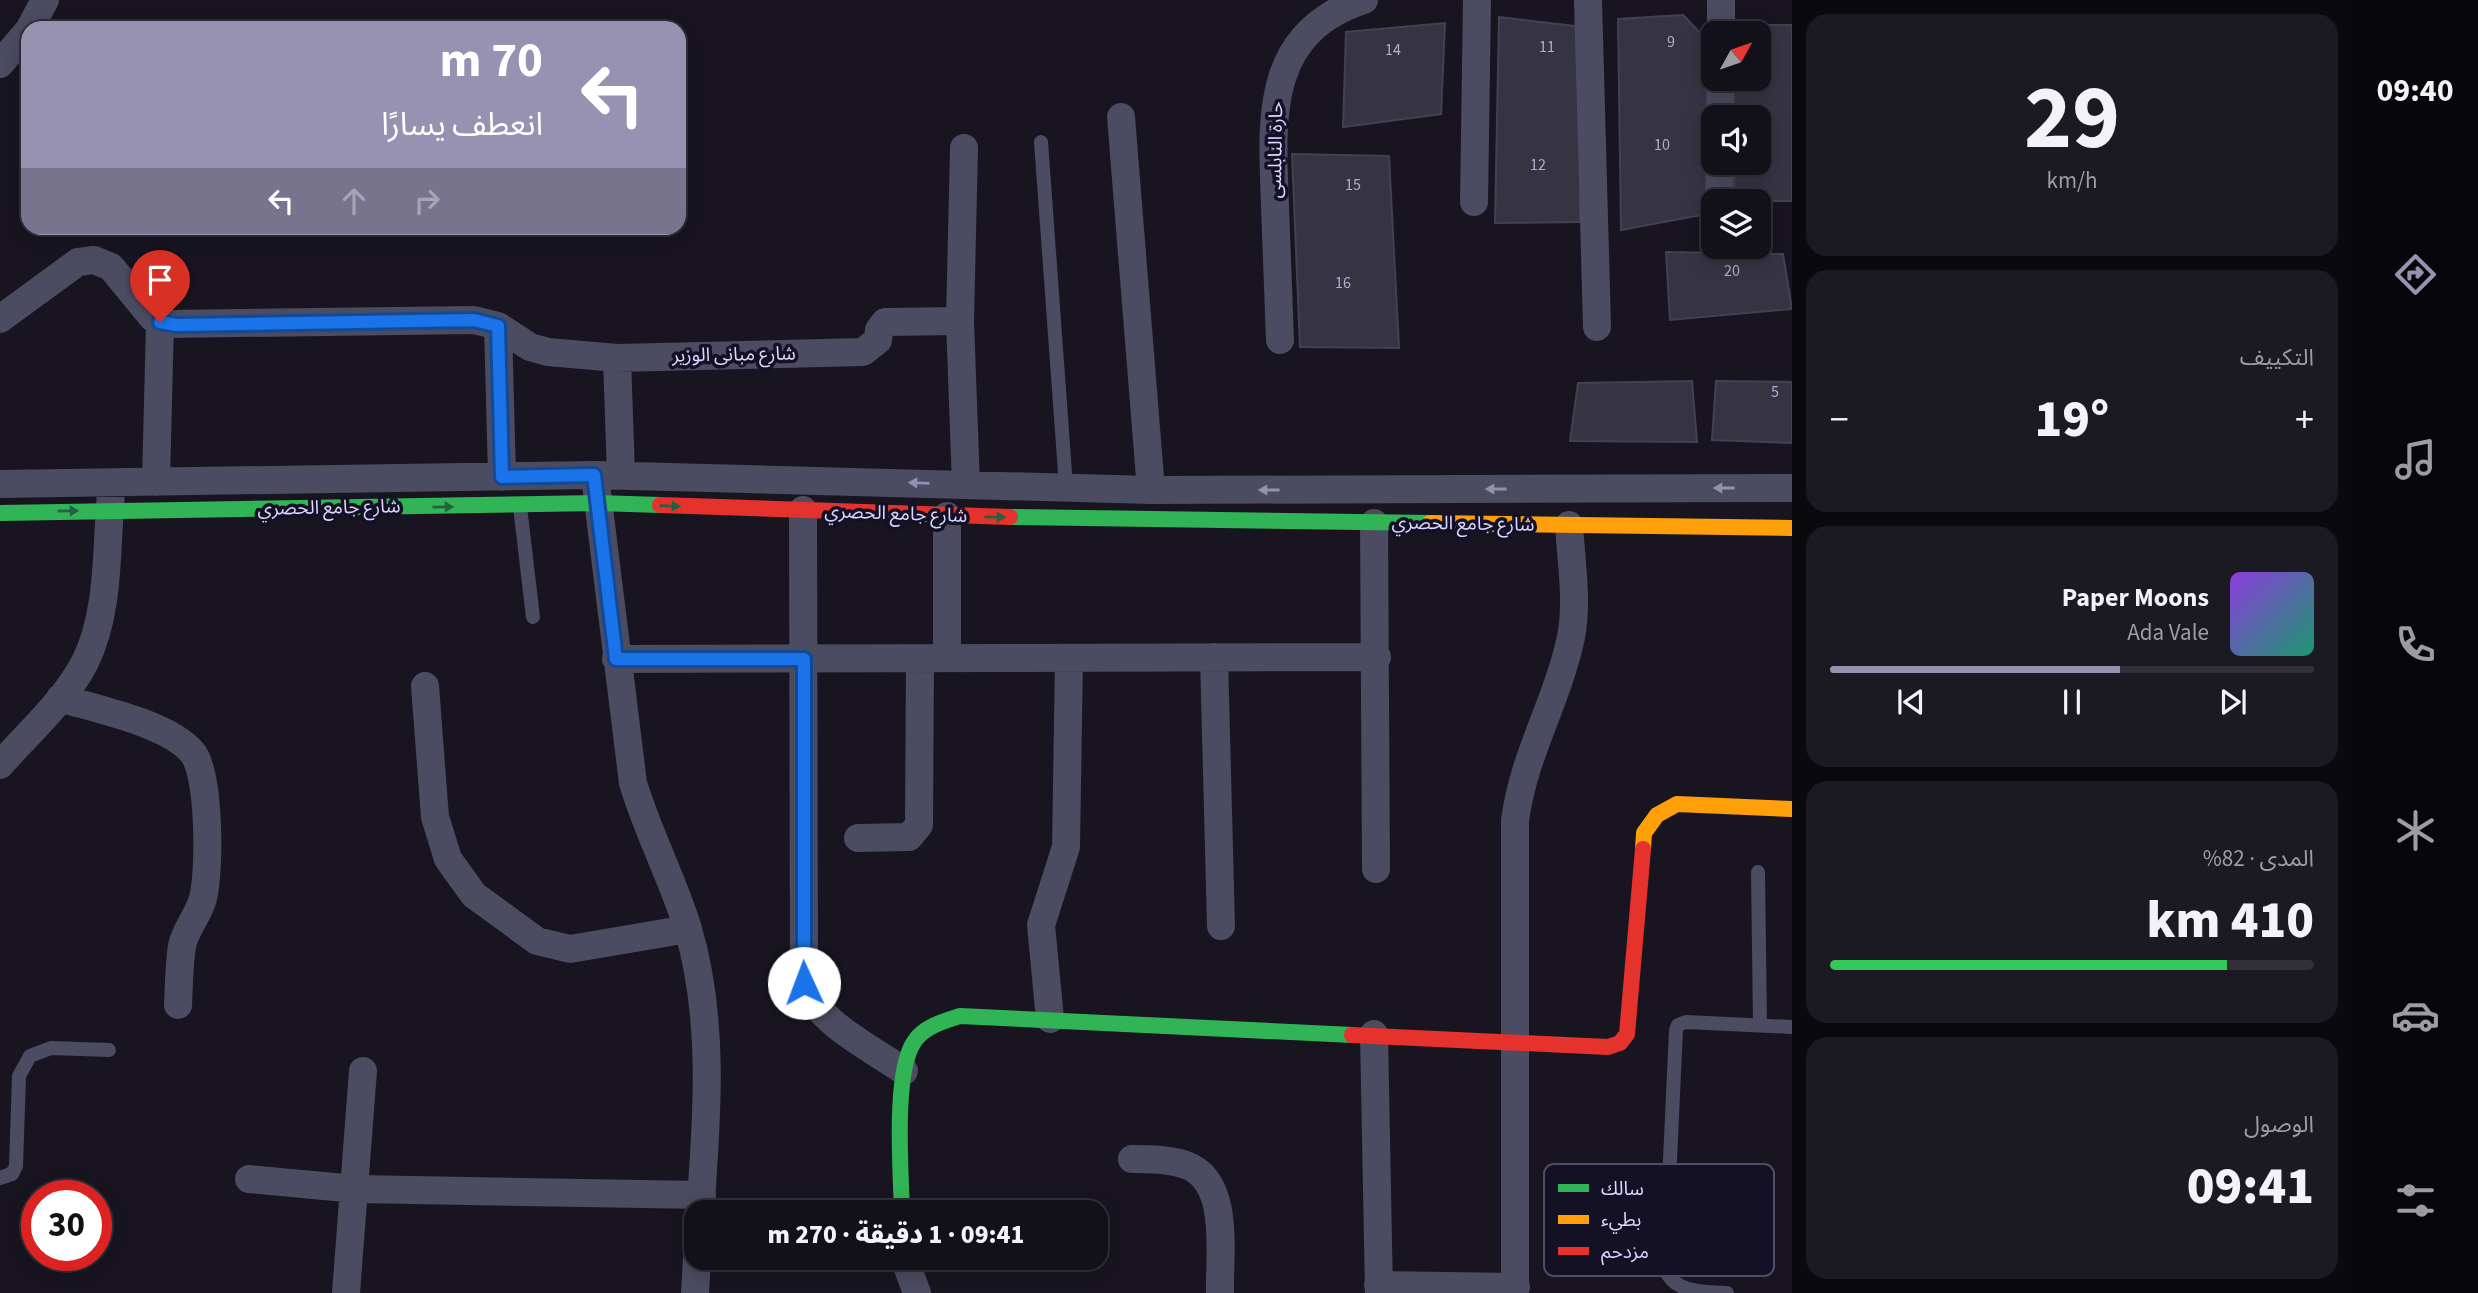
<!DOCTYPE html>
<html lang="ar">
<meta charset="utf-8">
<style>
:root{--surface:#121019;--page:#1b1922;--text:#f1f3f6;--muted:#9c9da2;--line:#313038;--accent:#9792b1}
body{margin:0;font-family:"Source Sans 3","Noto Sans Arabic",sans-serif;background:var(--page);color:var(--text);direction:rtl;height:100vh;display:flex;flex-direction:column;font-size:26px;white-space:nowrap}
*{box-sizing:border-box;margin:0}
p{font-size:23px;color:var(--muted)}
.icon{flex:none;width:38px;height:38px;fill:none;stroke:currentColor;stroke-width:2;stroke-linecap:round;stroke-linejoin:round}
.map{position:relative;flex:1;overflow:hidden;direction:ltr}
.panel{display:flex;flex-direction:column;gap:14px;padding:14px;background:#0a090e;width:560px}
.panel>*{flex:none}
.top-card{position:absolute;left:21px;top:21px;width:665px;height:214px;border-radius:21px;box-shadow:0 4px 18px #0003,0 0 0 2px var(--line);direction:rtl;background:#9792b1;color:#fff;overflow:hidden}
.needle{width:46px;rotate:50deg}
.buttons{position:absolute;left:1701px;top:21px;display:grid;gap:14px}
.buttons a{display:grid;place-items:center;width:70px;height:70px;border-radius:14px;background:var(--surface);box-shadow:0 4px 18px #0003,0 0 0 2px var(--line);font-size:35px}
.speed{position:absolute;left:21px;top:1180px;display:flex;gap:14px;font-size:35px;font-weight:700;text-align:center}
.speed>*{display:grid;place-content:center;width:91px;height:91px;border-radius:50%;background:var(--surface);box-shadow:0 4px 18px #0003,0 0 0 2px var(--line);line-height:1}
.speed .limit{border:10px solid #d22;background:#fff;color:#111}
.pin{position:absolute;display:grid;place-items:center;width:60px;height:60px;color:#fff;margin:-72px -30px;border-radius:50% 50% 50% 0;rotate:-45deg;box-shadow:0 0 7px #0007}
.pin .icon{rotate:45deg}
.me{position:absolute;width:77px;margin:-38px;rotate:358deg;stroke-linejoin:round;filter:drop-shadow(0 0 5px #0008)}
.turn{display:flex;align-items:center;gap:24px;height:147px;padding:0 28px;font-size:32px}
.turn .icon{width:91px;height:91px;stroke-width:2.5}
.turn b{display:block;font-size:49px;line-height:60px}
.lanes{display:flex;align-items:center;height:66px;padding:0 28px;background:#0003;justify-content:center;gap:35px;direction:ltr}
.lanes .off{opacity:.35}
.big{font-size:52px;font-weight:800;line-height:1.1}
.panel .card{flex:1;display:flex;flex-direction:column;justify-content:center;gap:10px;min-width:0;padding:0 24px;border-radius:21px;background:var(--page)}
.panel .dial{align-items:center;gap:0}
.dial b{font-size:91px;line-height:1}
.song{display:flex;align-items:center;gap:21px}
.cover{width:84px;height:84px;border-radius:10px;background:linear-gradient(135deg,hsl(270 70% 55%),hsl(160 70% 35%))}
.played{height:7px;border-radius:4px;background:linear-gradient(90deg,var(--accent) 60%,var(--line) 60%)}
.keys{display:flex;justify-content:space-around;direction:ltr}
.heat{display:flex;justify-content:space-between;align-items:center;font-size:38px;direction:ltr}
.charge{height:10px;border-radius:5px;background:linear-gradient(90deg,#34c759 82%,var(--line) 0)}
.trip{position:absolute;left:684px;top:1200px;width:424px;height:70px;border-radius:21px;background:var(--surface);box-shadow:0 4px 18px #0003,0 0 0 2px var(--line);font-weight:800;line-height:70px;text-align:center;direction:rtl}
main{display:flex;flex:1;min-height:0}
.dock{display:flex;flex-direction:column;width:126px;justify-content:space-around;align-items:center;background:#07060a;color:var(--muted)}
.dock .icon{width:49px;height:49px}
.dock .selected{color:var(--accent)}
.dock b{font-size:32px;color:var(--text)}
.map>svg:first-child{display:block}
</style>
<main>
<nav class="dock">
<b>09:40</b>
<svg class="icon selected" aria-label="directions" viewBox="0 0 24 24"><path d="M12 3l9 9-9 9-9-9zM9 14v-3h6M13 9l2 2-2 2"/></svg>
<svg class="icon" aria-label="music" viewBox="0 0 24 24"><path d="M9 18V5l10-2v13"/><circle cx="6" cy="18" r="3"/><circle cx="16" cy="16" r="3"/></svg>
<svg class="icon" aria-label="phone" viewBox="0 0 24 24"><path d="M5 4h4l2 5-3 2q2 4 5 5l2-3 5 2v4C11 20 4 13 5 4z"/></svg>
<svg class="icon" aria-label="climate" viewBox="0 0 24 24"><path d="M12 3v18M4 7l16 10M4 17L20 7"/></svg>
<svg class="icon" aria-label="car" viewBox="0 0 24 24"><path d="M5 17H2v-5l4-1 3-4h7l3 4 3 1v5h-3M9 17h6M6 11h13"/><circle cx="7" cy="17" r="2"/><circle cx="17" cy="17" r="2"/></svg>
<svg class="icon" aria-label="filters" viewBox="0 0 24 24"><path d="M4 7h16M4 17h16"/><circle cx="9" cy="7" r="2"/><circle cx="15" cy="17" r="2"/></svg>
</nav>
<section class="panel">
<div class="card dial"><b>29</b><p>km/h</p></div>
<div class="card"><p>التكييف</p>
<div class="heat"><a>−</a><b class="big">19°</b><a>+</a></div>
</div>
<div class="card">
<div class="song"><i class="cover"></i><div><b>Paper Moons</b><p>Ada Vale</p></div></div>
<div class="played"></div>
<div class="keys"><svg class="icon" aria-label="previous" viewBox="0 0 24 24"><path d="M18 5L8 12l10 7zM5 5v14"/></svg><svg class="icon" aria-label="pause" viewBox="0 0 24 24"><path d="M8 5v14M16 5v14"/></svg><svg class="icon" aria-label="next" viewBox="0 0 24 24"><path d="M6 5l10 7-10 7zM19 5v14"/></svg></div>
</div>
<div class="card"><p>المدى · 82%</p><b class="big">410 km</b><div class="charge"></div></div>
<div class="card"><p>الوصول</p><b class="big">09:41</b></div>
</section>
<div class="map">
<svg width="1792" height="1293" viewBox="0 0 1792 1293">
<rect width="100%" height="100%" fill="#181521"/>
<!-- building -->
<path fill="#363343" stroke="#444054" stroke-width="2" d="M1683,15L1710,43L1707,214L1621,230L1618,19Z
M1499,17L1583,27L1580,222L1495,223Z
M1445,23L1441,114L1343,127L1346,32Z
M1731,25H1792V201H1735L1734,163H1759V117H1733L1732,79H1759V33H1731Z
M1292,154L1389,156L1399,348L1300,347Z
M1666,252L1783,254L1792,309L1670,320Z
M1692,381L1697,442L1570,441L1578,383Z
M1716,381L1792,382V443L1712,440Z"/>
<g fill="none" stroke-linecap="round" stroke-linejoin="round">
<!-- lane -->
<path stroke="#4b4b61" stroke-width="14" d="M1041,142L1066,486
M520,507L533,617
M1758,872L1760,1025
M0,1178L12,1174L16,1166L19,1076L30,1056L51,1048L109,1050
M1727,1293C1703,1292 1673,1293 1665,1268L1676,1030L1678,1025L1686,1022L1792,1027"/>
<!-- street -->
<path stroke="#4b4b61" stroke-width="28" d="M1588,0L1597,327
M30,28L45,0
M1721,33V0
M0,64L28,31
M1121,117L1151,490
M1720,117L1721,79
M964,148L960,321L966,485
M1719,201L1720,163
M1474,202L1477,0
M0,319L78,262L94,260L111,267L153,318L168,324L474,320L498,326L530,347L548,352L617,358L863,352L878,340L879,330L885,322L960,321
M498,326L502,477
M1280,340C1278,296 1277,251 1275,206C1272,120 1263,33 1364,0
M617,358L621,475
M156,482L160,322
M0,484L594,475L1151,490L1792,488
M596,484L633,783C648,833 673,880 688,929C715,1020 707,1120 700,1213
M803,510L804,983C816,1022 871,1048 904,1071
M947,516V658
M1374,523L1376,869
M1214,657L1221,926
M616,659L1377,657
M425,686L435,817L448,859L474,895L537,941L570,949L688,929
M60,698C96,709 167,723 192,752C210,772 210,871 203,898C199,915 185,929 182,946C179,965 179,986 178,1005
M0,765C29,732 65,701 85,662C110,612 106,548 111,493
M858,838L909,837L919,825L920,658
M1050,1019L1041,925L1066,847L1069,658
M1374,1034L1379,1293
M1132,1159C1150,1159 1168,1159 1186,1165C1231,1181 1219,1255 1220,1293
M249,1179L356,1189L702,1195
M904,1258L917,1293
M1378,1285L1516,1287
M346,1293L363,1071
M695,1293L697,1258
M1515,1293V821C1523,756 1558,700 1571,637C1578,601 1571,561 1569,525"/>
<!-- fast -->
<path stroke="#30b455" stroke-width="16" d="M0,513L598,503L660,505
M1010,517L1430,523
M902,1213C901,1173 893,1073 914,1042C923,1027 944,1021 960,1016L1352,1035"/>
<!-- slow -->
<path stroke="#ff9f0a" stroke-width="16" d="M1430,523L1792,528
M1643,849L1644,833L1657,815L1677,804L1792,809"/>
<!-- jam -->
<path stroke="#e5322d" stroke-width="16" d="M660,505L1010,517
M1352,1035L1608,1047L1620,1043L1627,1034L1643,849"/>
</g>
<!-- one-way arrows -->
<defs><path id="oneway-solid" d="M-6-.8H1V-3.2L6.5 0L1 3.2V.8H-6Z" transform="scale(1.75)"/></defs>
<g fill="#9390b0">
<use href="#oneway-solid" transform="translate(919 483) rotate(-178)"/>
<use href="#oneway-solid" transform="translate(1724 488) rotate(180)"/>
<use href="#oneway-solid" transform="translate(1496 489) rotate(180)"/>
<use href="#oneway-solid" transform="translate(1269 490) rotate(180)"/>
</g>
<g fill="#22623e">
<use href="#oneway-solid" transform="translate(670 506) rotate(2)"/>
<use href="#oneway-solid" transform="translate(443 507) rotate(-1)"/>
<use href="#oneway-solid" transform="translate(68 511) rotate(-1)"/>
<use href="#oneway-solid" transform="translate(995 517) rotate(1)"/>
</g>
<g fill="none" stroke-linecap="round" stroke-linejoin="round">
<defs>
<path id="route" d="M160,322L176,325L474,320L498,326L502,477L594,475L616,659H804V983"/>
</defs>
<!-- route casing -->
<use href="#route" stroke="#114b97" stroke-width="18"/>
<!-- route -->
<use href="#route" stroke="#1a73e8" stroke-width="12"/>
</g>
<g text-anchor="middle" dominant-baseline="central" stroke-width="7" stroke-linejoin="round" paint-order="stroke">
<!-- number labels -->
<g font-size="16" fill="#b2adcf">
<text x="1671" y="42">9</text>
<text x="1547" y="47">11</text>
<text x="1393" y="50">14</text>
<text x="1662" y="145">10</text>
<text x="1538" y="165">12</text>
<text x="1353" y="185">15</text>
<text x="1732" y="271">20</text>
<text x="1343" y="283">16</text>
<text x="1775" y="392">5</text>
</g>
<!-- street labels -->
<g font-size="19" fill="#dbd6fe" stroke="#141026">
<text transform="translate(1276 150) rotate(-89)">حارة النابلسى</text>
<text transform="translate(734 355) rotate(-1)">شارع مبانى الوزير</text>
<text transform="translate(329 508) rotate(-1)">شارع جامع الحصري</text>
<text transform="translate(896 514) rotate(2)">شارع جامع الحصري</text>
<text transform="translate(1463 524) rotate(1)">شارع جامع الحصري</text>
</g>
</g>
<!-- legend -->
<rect x="1544" y="1164" width="230" height="112" rx="10" fill="#141026" stroke="#504b67" stroke-width="2"/>
<rect x="1558" y="1184" width="31" height="8" fill="#30b455"/>
<rect x="1558" y="1215" width="31" height="9" fill="#ff9f0a"/>
<rect x="1558" y="1247" width="31" height="8" fill="#e5322d"/>
<g font-size="19" fill="#dbd6fe">
<text x="1601" y="1195">سالك</text>
<text x="1601" y="1226">بطيء</text>
<text x="1601" y="1258">مزدحم</text>
</g>
</svg>
<div class="buttons">
<a><svg class="needle" viewBox="-14 -14 28 28"><path d="M0-13l5 13h-10z" fill="#e53935"/><path d="M0 13l5-13h-10z" fill="#9c9da2"/></svg></a>
<a><svg class="icon" aria-label="sound" viewBox="0 0 24 24"><path d="M4 9h4l5-4v14l-5-4H4zM17 9q2 3 0 6"/></svg></a>
<a><svg class="icon" aria-label="layers" viewBox="0 0 24 24"><path d="M12 4l9 5-9 5-9-5zM3 14l9 5 9-5"/></svg></a>
</div>
<div class="speed"><div class="limit">30</div></div>
<div class="pin" style="left:160px;top:322px;background:#d93025"><svg class="icon" aria-label="arrive" viewBox="0 0 24 24"><path d="M6 21V4h12l-3 4 3 4H6"/></svg></div>
<svg class="me" style="left:804px;top:983px" viewBox="-20 -20 40 40"><circle r="19" fill="#fff"/><path d="M0-13L10 11 0 6-10 11z" fill="#1a73e8"/></svg>
<div class="trip">09:41 · 1 دقيقة · 270 m</div>
<div class="top-card">
<div class="turn"><svg class="icon" aria-label="left" viewBox="0 0 24 24"><path d="M17 20v-9H6M10 6l-5 5 5 5"/></svg><div><b>70 m</b>انعطف يسارًا</div></div>
<div class="lanes"><svg class="icon" aria-label="left" viewBox="0 0 24 24"><path d="M17 20v-9H6M10 6l-5 5 5 5"/></svg><svg class="icon off" aria-label="ahead" viewBox="0 0 24 24"><path d="M12 20V5M6 11l6-6 6 6"/></svg><svg class="icon off" aria-label="right" viewBox="0 0 24 24"><path d="M7 20v-9h11M14 6l5 5-5 5"/></svg></div>
</div>
</div>
</main>
